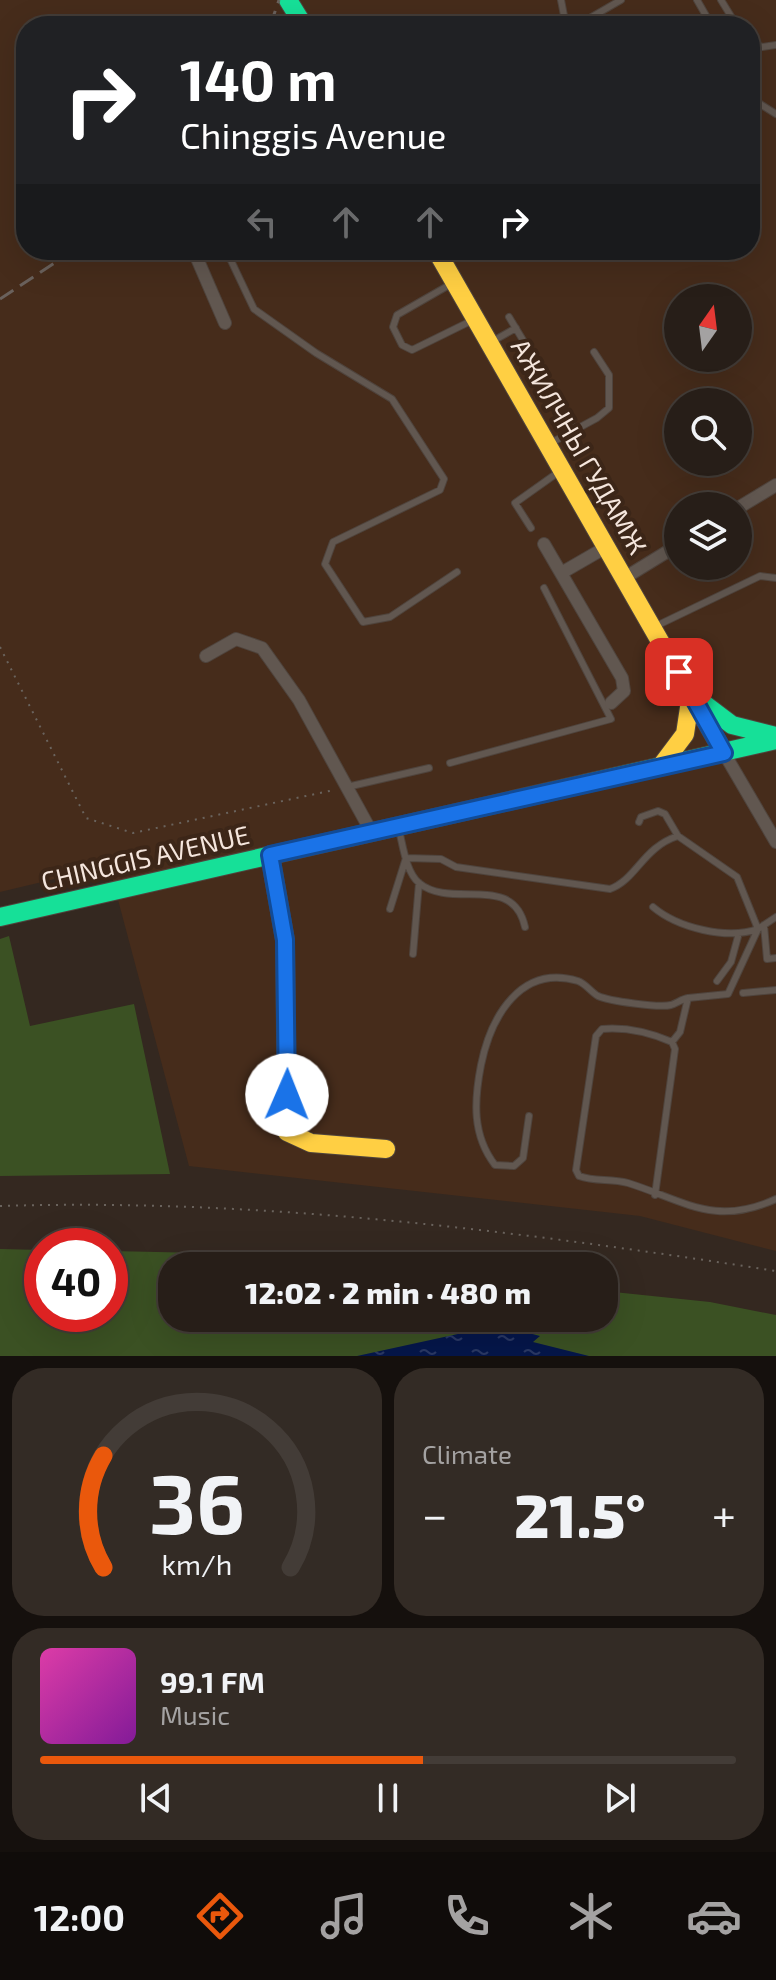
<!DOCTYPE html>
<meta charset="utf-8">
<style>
:root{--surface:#271e18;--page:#332b25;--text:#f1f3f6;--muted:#a4a2a2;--line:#433c37;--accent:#ea580c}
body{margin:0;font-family:"Exo 2",sans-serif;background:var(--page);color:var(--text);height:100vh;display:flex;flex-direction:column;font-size:30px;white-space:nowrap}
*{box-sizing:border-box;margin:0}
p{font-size:26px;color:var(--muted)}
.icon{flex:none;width:44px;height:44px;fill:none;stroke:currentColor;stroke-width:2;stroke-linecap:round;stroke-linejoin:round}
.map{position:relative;height:1356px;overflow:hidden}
.details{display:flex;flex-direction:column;gap:12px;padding:12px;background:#15100d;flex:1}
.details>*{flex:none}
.guide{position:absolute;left:16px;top:16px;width:744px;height:244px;border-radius:32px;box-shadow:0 8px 32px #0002,0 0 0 2px var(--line);background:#202124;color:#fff;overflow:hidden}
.needle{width:52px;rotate:14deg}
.tools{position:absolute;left:664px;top:284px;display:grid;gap:16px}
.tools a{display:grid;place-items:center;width:88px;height:88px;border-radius:50%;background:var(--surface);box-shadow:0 8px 32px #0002,0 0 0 2px var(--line);font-size:40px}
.speed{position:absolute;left:24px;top:1228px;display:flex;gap:16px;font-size:40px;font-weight:700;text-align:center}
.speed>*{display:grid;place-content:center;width:104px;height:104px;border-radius:50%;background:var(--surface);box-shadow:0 8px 32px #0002,0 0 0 2px var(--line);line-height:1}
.speed .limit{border:12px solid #d22;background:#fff;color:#111}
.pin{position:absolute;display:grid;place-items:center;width:68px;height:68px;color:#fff;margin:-34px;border-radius:16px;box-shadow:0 4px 12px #0006}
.me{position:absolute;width:88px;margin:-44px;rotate:1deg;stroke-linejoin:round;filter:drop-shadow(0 0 6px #0008)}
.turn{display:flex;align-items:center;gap:28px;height:168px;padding:0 32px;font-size:36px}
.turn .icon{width:104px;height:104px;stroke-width:2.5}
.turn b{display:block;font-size:56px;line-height:68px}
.lanes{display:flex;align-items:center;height:76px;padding:0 32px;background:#0003;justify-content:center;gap:40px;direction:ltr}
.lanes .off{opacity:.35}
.big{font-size:60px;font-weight:800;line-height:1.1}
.details .card{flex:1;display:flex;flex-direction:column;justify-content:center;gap:12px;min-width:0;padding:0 28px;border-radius:32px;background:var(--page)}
.details .dial{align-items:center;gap:0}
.dial svg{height:208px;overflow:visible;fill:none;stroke:var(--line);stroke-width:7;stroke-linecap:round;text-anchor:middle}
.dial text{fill:var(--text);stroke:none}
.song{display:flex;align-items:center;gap:24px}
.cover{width:96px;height:96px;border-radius:12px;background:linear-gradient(135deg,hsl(320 70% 55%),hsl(290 70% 35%))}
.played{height:8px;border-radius:4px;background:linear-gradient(90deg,var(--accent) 55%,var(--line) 55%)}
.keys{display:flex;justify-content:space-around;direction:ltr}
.heat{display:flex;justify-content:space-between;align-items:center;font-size:44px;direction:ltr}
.details .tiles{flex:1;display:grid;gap:12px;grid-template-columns:1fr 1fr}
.card:last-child{grid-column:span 2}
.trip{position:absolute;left:158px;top:1252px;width:460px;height:80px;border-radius:32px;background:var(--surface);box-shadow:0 8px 32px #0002,0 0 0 2px var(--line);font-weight:800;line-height:80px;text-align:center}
.dock{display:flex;height:128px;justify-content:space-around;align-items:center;background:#100c0a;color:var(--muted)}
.dock .icon{width:56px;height:56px}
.dock .active{color:var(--accent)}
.dock b{font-size:36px;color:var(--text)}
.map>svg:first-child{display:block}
</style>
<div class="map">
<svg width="776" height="1356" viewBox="0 0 776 1356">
<defs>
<pattern id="water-ripples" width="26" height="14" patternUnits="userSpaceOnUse" patternTransform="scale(2)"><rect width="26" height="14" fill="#05164a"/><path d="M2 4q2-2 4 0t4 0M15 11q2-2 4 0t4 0" fill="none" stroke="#2a3864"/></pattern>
</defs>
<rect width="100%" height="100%" fill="#342820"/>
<!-- built -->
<path fill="#462c1b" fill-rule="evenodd" d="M0,0H776V1251L640,1216L189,1166L109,866L0,892ZM26,26H750V250H26ZM678,298H738V358H678ZM678,402H738V462H678ZM678,506H738V566H678Z"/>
<!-- green -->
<path fill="#3b5123" d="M9,936L30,1026L134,1004L170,1174L0,1176V939Z
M0,1249L42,1250V1314H110V1251L252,1254L368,1266H172V1318H604V1291L710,1302L776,1315V1356H0Z"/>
<!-- water -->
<path fill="url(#water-ripples)" d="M499,1325L540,1336L533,1342L589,1356H357Z"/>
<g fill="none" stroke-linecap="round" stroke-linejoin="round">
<defs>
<path id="lane" d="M561,0L566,26
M697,0L712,26
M721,0L737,26
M576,26L621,0
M750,42L762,47L776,45
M750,91L760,104L776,114
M226,250L254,309L316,353L392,399L444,479L440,490L333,542L325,564L363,622L390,617L457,572
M451,284L397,315L393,327L402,345L412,350L473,320
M509,317L535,360
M493,341L516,328
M539,367L575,430
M549,444L597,418L609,408V375L594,352
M531,528L515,503L560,471
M654,627L760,576L776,578
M450,763L611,719L544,588
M347,787L429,768
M639,822L641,817L658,811L665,814L678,836
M399,830C403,846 406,872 419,883C452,910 513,872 525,927
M390,909L406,858L441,859L456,867L610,889C636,880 643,847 678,836L737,877L758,929C727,940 678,928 653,907
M764,925L767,959L776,958
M413,954L419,883
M717,981L731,962L739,933
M743,993L776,990
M672,1042L680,1032L688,998L728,994L758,929L776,917
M529,1116L523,1158L514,1166L495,1165C472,1135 474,1101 481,1065C491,1016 521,964 578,981C586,984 591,992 598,996C609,1001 659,1008 671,1005C677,1003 682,999 688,998
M655,1195L675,1049L672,1042C651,1033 625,1027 602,1029L596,1036L576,1170L579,1176C595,1182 611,1178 628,1183C685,1201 715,1227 776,1199"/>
<path id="street" d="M199,250L196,256L225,323
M738,508L776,485
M544,544L622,678L624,691L611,703
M563,572L608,546
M626,577L678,545
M206,656L236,639L262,648L299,700L372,833
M724,753L776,842"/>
<path id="fast" d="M288,0L304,26
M691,694L732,725L776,736
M0,917L776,740"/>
<path id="slow" d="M436,250L724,753
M661,766L685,734L691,694
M270,855L285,940L287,1132L311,1143L386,1149"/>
</defs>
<!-- lane casing -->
<use href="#lane" stroke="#4f443d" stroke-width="8"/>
<!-- street casing -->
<use href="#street" stroke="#4f443d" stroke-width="14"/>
<!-- fast casing -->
<use href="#fast" stroke="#4f443d" stroke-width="20"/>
<!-- slow casing -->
<use href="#slow" stroke="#4f443d" stroke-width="20"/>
<!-- path -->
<path stroke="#6a635d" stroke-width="2" stroke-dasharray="2 6" stroke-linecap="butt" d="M0,647L86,818L133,833L334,790
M0,1206C260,1198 519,1231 776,1271"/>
<!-- lane -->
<use href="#lane" stroke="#615750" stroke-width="6"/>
<!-- street -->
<use href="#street" stroke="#615750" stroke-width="12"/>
<!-- fast -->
<use href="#fast" stroke="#16e098" stroke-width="18"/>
<!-- slow -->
<use href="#slow" stroke="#ffcf43" stroke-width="18"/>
<!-- rail -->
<path stroke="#6a615c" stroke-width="3" stroke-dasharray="16 8" stroke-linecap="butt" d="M270,26L279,0
M0,299L74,250"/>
</g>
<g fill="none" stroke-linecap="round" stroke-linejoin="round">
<defs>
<path id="route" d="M287,1095L285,940L270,855L724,753L679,672"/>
</defs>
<!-- route casing -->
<use href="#route" stroke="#114b97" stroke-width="20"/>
<!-- route -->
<use href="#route" stroke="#1a73e8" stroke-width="14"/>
</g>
<g text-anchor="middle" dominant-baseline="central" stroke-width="8" stroke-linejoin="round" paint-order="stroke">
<!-- street labels -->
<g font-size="26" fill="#f5e6dd" stroke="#3c2618">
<text transform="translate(580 446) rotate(60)">АЖИЛЧНЫ ГУДАМЖ</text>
<text transform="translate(145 857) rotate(-13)">CHINGGIS AVENUE</text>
</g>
</g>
</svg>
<div class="tools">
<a><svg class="needle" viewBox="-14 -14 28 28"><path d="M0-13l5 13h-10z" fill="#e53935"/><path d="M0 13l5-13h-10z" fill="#a4a2a2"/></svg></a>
<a><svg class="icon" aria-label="search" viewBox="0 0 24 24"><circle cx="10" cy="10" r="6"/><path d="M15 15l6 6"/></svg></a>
<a><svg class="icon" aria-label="layers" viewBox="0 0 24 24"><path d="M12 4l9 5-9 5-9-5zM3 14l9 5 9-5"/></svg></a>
</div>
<div class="speed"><div class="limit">40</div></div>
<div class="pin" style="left:679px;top:672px;background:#d93025"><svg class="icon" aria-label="arrive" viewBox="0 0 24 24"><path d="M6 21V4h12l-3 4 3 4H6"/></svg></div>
<svg class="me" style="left:287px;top:1095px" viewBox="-20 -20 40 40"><circle r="19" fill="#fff"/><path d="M0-13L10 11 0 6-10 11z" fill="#1a73e8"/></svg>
<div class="trip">12:02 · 2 min · 480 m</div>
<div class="guide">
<div class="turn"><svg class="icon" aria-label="right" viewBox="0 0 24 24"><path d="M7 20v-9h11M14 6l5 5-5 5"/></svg><div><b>140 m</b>Chinggis Avenue</div></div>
<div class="lanes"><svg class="icon off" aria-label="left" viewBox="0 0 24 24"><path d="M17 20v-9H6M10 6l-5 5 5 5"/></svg><svg class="icon off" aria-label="ahead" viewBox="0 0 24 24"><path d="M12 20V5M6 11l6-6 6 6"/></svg><svg class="icon off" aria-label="ahead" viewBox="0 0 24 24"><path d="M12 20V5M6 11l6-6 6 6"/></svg><svg class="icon" aria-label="right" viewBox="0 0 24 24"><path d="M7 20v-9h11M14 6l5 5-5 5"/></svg></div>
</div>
</div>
<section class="details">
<div class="tiles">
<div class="card dial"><svg viewBox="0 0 100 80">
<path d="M14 69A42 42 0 1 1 86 69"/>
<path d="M14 69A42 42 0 0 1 14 26" stroke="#ea580c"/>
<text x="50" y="56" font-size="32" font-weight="700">36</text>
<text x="50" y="72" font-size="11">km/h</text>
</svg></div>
<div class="card"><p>Climate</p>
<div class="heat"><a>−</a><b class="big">21.5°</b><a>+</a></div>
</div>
<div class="card">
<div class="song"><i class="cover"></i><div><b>99.1 FM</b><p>Music</p></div></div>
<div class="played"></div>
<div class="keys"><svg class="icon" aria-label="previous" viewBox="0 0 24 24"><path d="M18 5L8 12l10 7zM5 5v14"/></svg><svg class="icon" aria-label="pause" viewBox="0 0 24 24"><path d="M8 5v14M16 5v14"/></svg><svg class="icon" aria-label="next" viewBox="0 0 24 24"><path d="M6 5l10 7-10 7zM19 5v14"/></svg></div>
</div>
</div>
</section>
<nav class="dock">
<b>12:00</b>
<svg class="icon active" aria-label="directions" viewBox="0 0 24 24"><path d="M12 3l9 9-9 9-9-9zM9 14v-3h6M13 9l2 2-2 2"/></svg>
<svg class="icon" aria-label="music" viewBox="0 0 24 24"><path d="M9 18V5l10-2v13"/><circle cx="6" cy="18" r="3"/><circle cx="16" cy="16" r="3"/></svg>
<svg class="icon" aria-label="phone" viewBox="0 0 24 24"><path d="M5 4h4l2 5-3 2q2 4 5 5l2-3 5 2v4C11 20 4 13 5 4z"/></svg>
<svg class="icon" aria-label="climate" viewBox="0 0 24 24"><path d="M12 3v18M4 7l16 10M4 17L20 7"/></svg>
<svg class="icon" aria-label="car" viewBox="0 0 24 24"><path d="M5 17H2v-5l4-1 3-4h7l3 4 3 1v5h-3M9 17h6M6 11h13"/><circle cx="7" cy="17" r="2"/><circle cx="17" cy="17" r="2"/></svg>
</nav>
